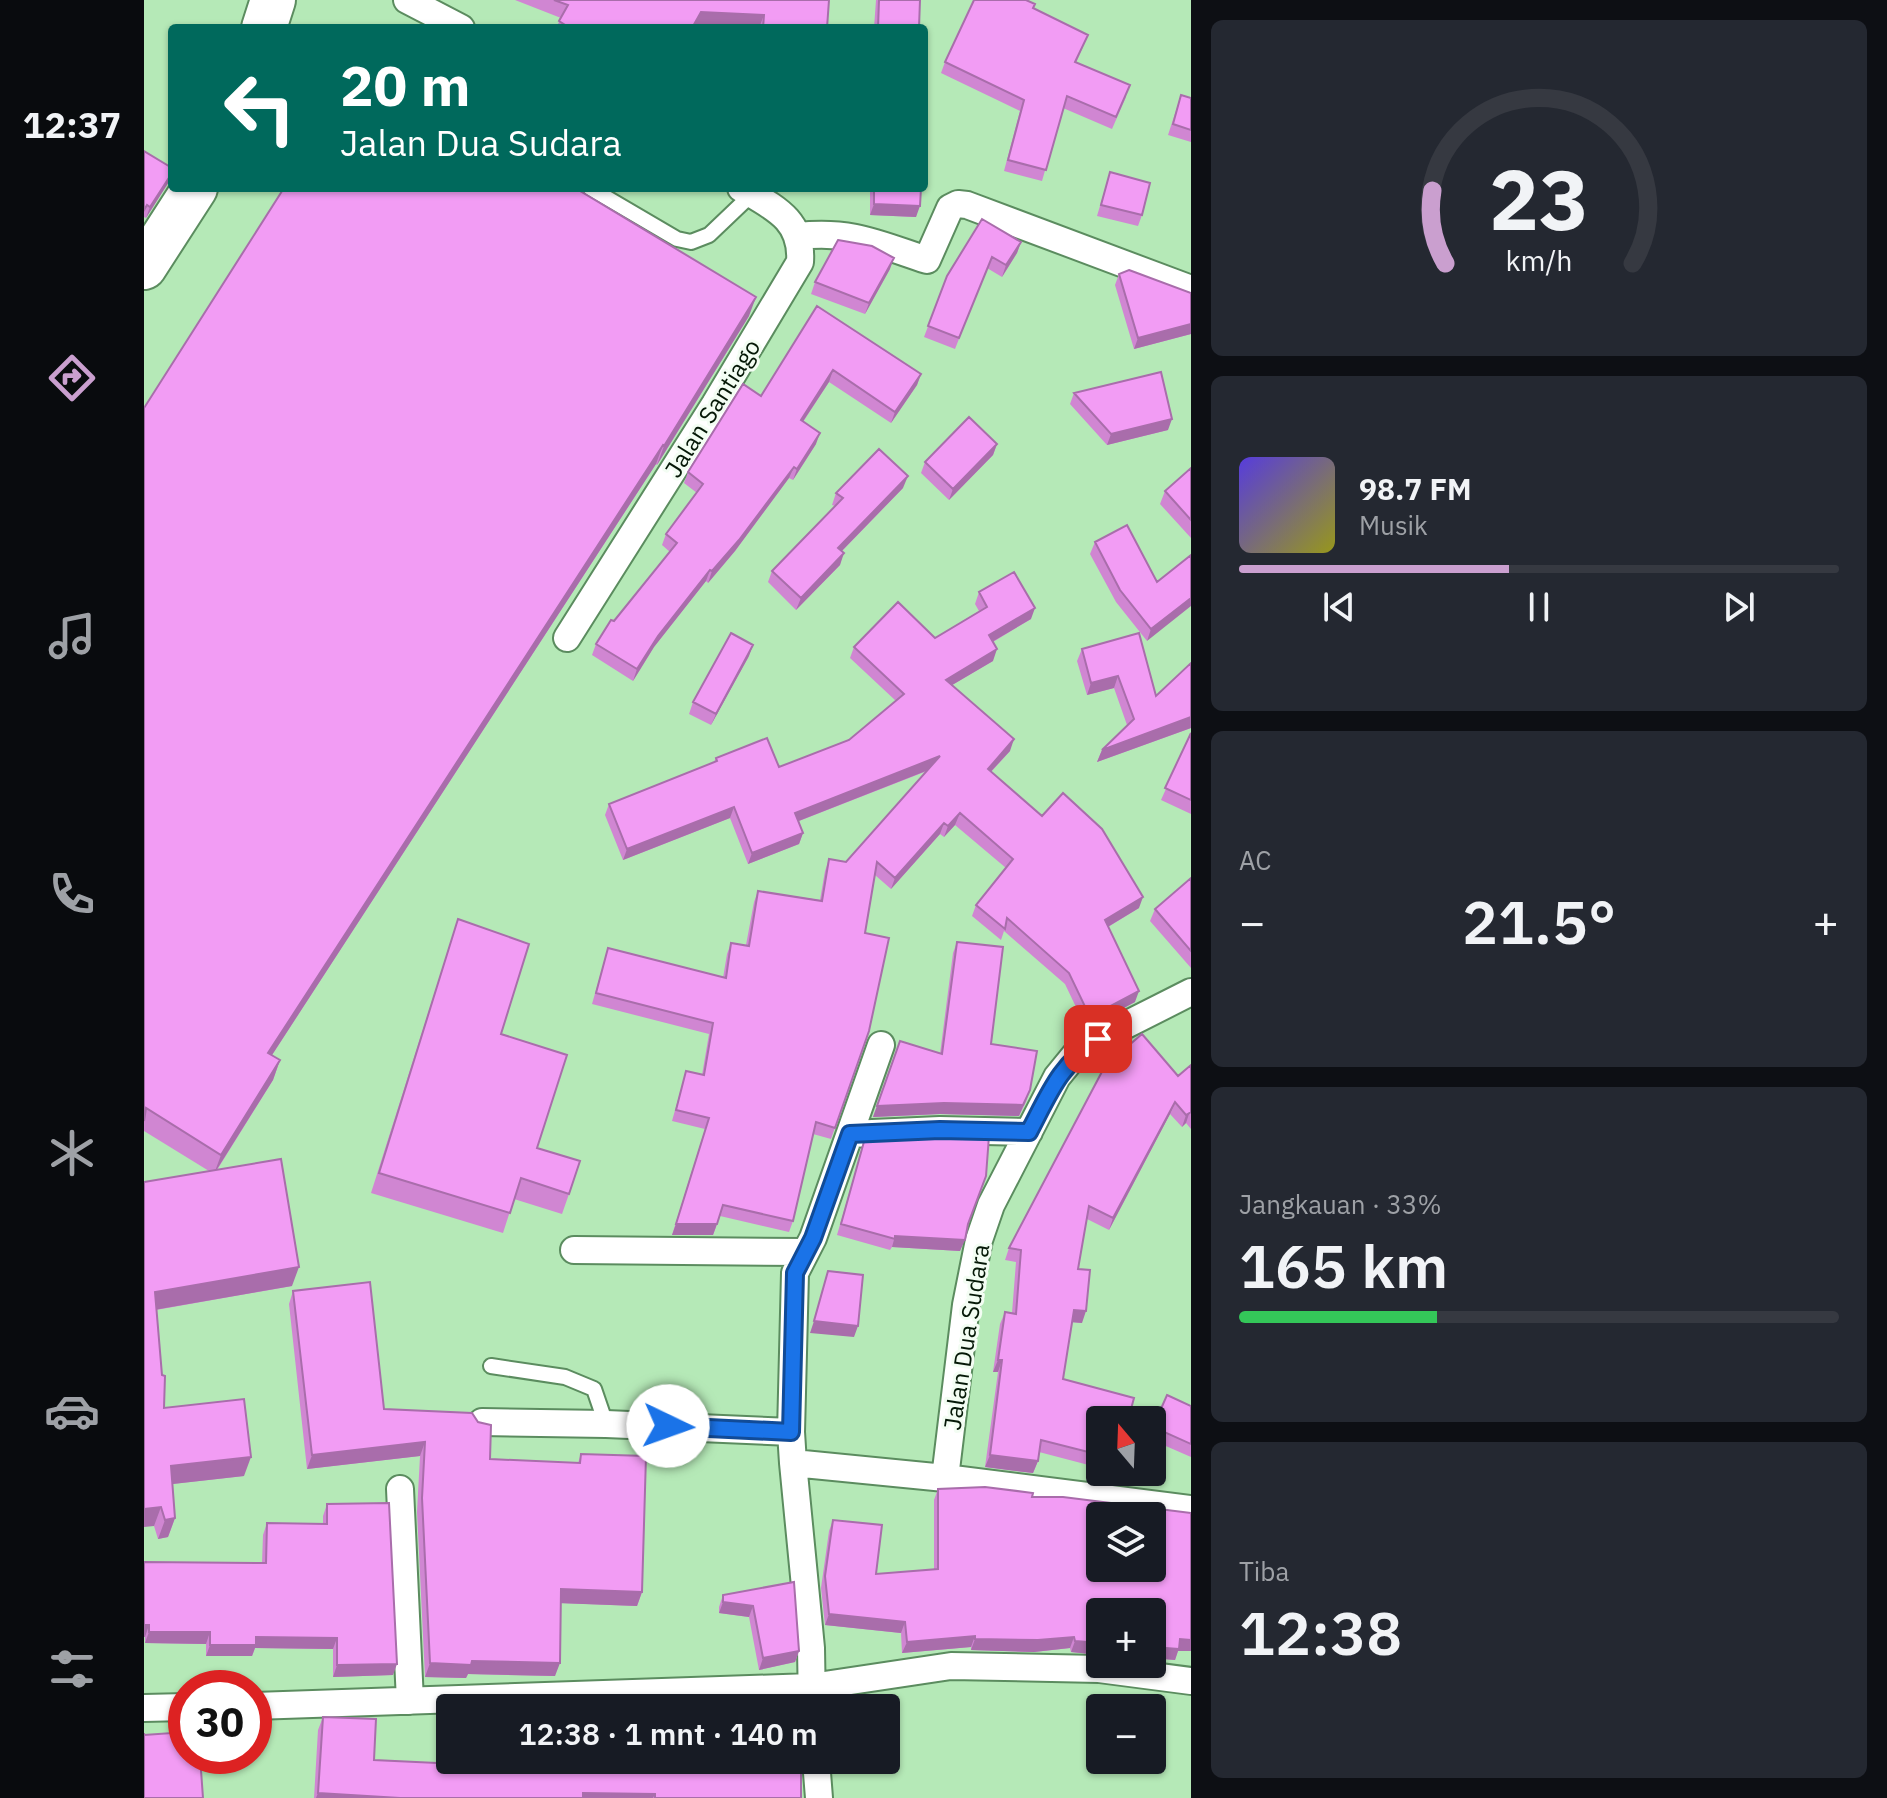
<!DOCTYPE html>
<html lang="id">
<meta charset="utf-8">
<style>
:root{--surface:#171b24;--page:#242831;--text:#f1f3f6;--muted:#9ea1a6;--line:#363941;--accent:#ca9fcf}
body{margin:0;font-family:"IBM Plex Sans",sans-serif;background:var(--page);color:var(--text);height:100vh;display:flex;flex-direction:column;font-size:30px;white-space:nowrap}
*{box-sizing:border-box;margin:0}
p{font-size:26px;color:var(--muted)}
.icon{flex:none;width:44px;height:44px;fill:none;stroke:currentColor;stroke-width:2;stroke-linecap:round;stroke-linejoin:round}
.map{position:relative;flex:1;overflow:hidden}
.side{display:flex;flex-direction:column;gap:20px;padding:20px;background:#0d0f14;width:696px}
.side>*{flex:none}
.guide{position:absolute;left:24px;top:24px;width:760px;height:168px;border-radius:8px;box-shadow:0 2px 6px #0004;background:#00695c;color:#fff;overflow:hidden}
.needle{width:52px;rotate:341deg}
.controls{position:absolute;left:942px;top:1406px;display:grid;gap:16px}
.controls a{display:grid;place-items:center;width:80px;height:80px;border-radius:8px;background:var(--surface);box-shadow:0 2px 6px #0004;font-size:40px}
.speed{position:absolute;left:24px;top:1670px;display:flex;gap:16px;font-size:40px;font-weight:700;text-align:center}
.speed>*{display:grid;place-content:center;width:104px;height:104px;border-radius:50%;background:var(--surface);box-shadow:0 2px 6px #0004;line-height:1}
.speed .limit{border:12px solid #d22;background:#fff;color:#111}
.pin{position:absolute;display:grid;place-items:center;width:68px;height:68px;color:#fff;margin:-34px;border-radius:16px;box-shadow:0 4px 12px #0006}
.me{position:absolute;width:88px;margin:-44px;rotate:93deg;stroke-linejoin:round;filter:drop-shadow(0 0 6px #0008)}
.turn{display:flex;align-items:center;gap:28px;height:168px;padding:0 40px;font-size:36px}
.turn .icon{width:104px;height:104px;stroke-width:2.5}
.turn b{display:block;font-size:56px;line-height:68px}
.big{font-size:60px;font-weight:600;line-height:1.1}
.side .widget{flex:1;display:flex;flex-direction:column;justify-content:center;gap:12px;min-width:0;padding:0 28px;border-radius:12px;background:var(--page)}
.side .dial{align-items:center;gap:0}
.dial svg{height:208px;overflow:visible;fill:none;stroke:var(--line);stroke-width:7;stroke-linecap:round;text-anchor:middle}
.dial text{fill:var(--text);stroke:none}
.song{display:flex;align-items:center;gap:24px}
.cover{width:96px;height:96px;border-radius:12px;background:linear-gradient(135deg,hsl(250 70% 55%),hsl(60 70% 35%))}
.played{height:8px;border-radius:4px;background:linear-gradient(90deg,var(--accent) 45%,var(--line) 45%)}
.keys{display:flex;justify-content:space-around;direction:ltr}
.heat{display:flex;justify-content:space-between;align-items:center;font-size:44px;direction:ltr}
.charge{height:12px;border-radius:6px;background:linear-gradient(90deg,#34c759 33%,var(--line) 0)}
.trip{position:absolute;left:292px;top:1694px;width:464px;height:80px;border-radius:8px;background:var(--surface);box-shadow:0 2px 6px #0004;font-weight:600;line-height:80px;text-align:center}
main{display:flex;flex:1;min-height:0}
.dock{display:flex;flex-direction:column;width:144px;justify-content:space-around;align-items:center;background:#090b0e;color:var(--muted)}
.dock .icon{width:56px;height:56px}
.dock .selected{color:var(--accent)}
.dock b{font-size:36px;color:var(--text)}
.map>svg:first-child{display:block}
</style>
<main>
<nav class="dock">
<b>12:37</b>
<svg class="icon selected" aria-label="directions" viewBox="0 0 24 24"><path d="M12 3l9 9-9 9-9-9zM9 14v-3h6M13 9l2 2-2 2"/></svg>
<svg class="icon" aria-label="music" viewBox="0 0 24 24"><path d="M9 18V5l10-2v13"/><circle cx="6" cy="18" r="3"/><circle cx="16" cy="16" r="3"/></svg>
<svg class="icon" aria-label="phone" viewBox="0 0 24 24"><path d="M5 4h4l2 5-3 2q2 4 5 5l2-3 5 2v4C11 20 4 13 5 4z"/></svg>
<svg class="icon" aria-label="climate" viewBox="0 0 24 24"><path d="M12 3v18M4 7l16 10M4 17L20 7"/></svg>
<svg class="icon" aria-label="car" viewBox="0 0 24 24"><path d="M5 17H2v-5l4-1 3-4h7l3 4 3 1v5h-3M9 17h6M6 11h13"/><circle cx="7" cy="17" r="2"/><circle cx="17" cy="17" r="2"/></svg>
<svg class="icon" aria-label="filters" viewBox="0 0 24 24"><path d="M4 7h16M4 17h16"/><circle cx="9" cy="7" r="2"/><circle cx="15" cy="17" r="2"/></svg>
</nav>
<div class="map">
<svg width="1047" height="1798" viewBox="0 0 1047 1798">
<rect width="100%" height="100%" fill="#b5e9b7"/>
<g fill="none" stroke-linecap="round" stroke-linejoin="round">
<defs>
<path id="lane" d="M446,188L533,239L547,242L565,235L608,194
M347,1366L421,1377L450,1389L462,1424"/>
<path id="street" d="M263,0L317,28
M654,236C707,230 734,244 783,260L806,208L814,204L823,205L1047,289
M423,638L571,404L656,262C659,219 629,207 597,188
M706,1134L796,1130L885,1132
M430,1250L661,1252
M338,1422L462,1424L647,1432
M649,1463L647,1432L651,1273L669,1238L737,1045
M801,1478L1047,1509
M256,1489L266,1701
M110,1706L667,1687L807,1666L955,1669L1047,1681
M0,1708L42,1707
M668,1708L667,1648L649,1463L801,1478L822,1305L835,1240L847,1205L913,1077L931,1055L954,1039L1047,992
M672,1760L675,1798"/>
<path id="highway" d="M120,28L129,0
M0,267L51,188"/>
</defs>
<!-- lane casing -->
<use href="#lane" stroke="#5b8c5f" stroke-width="18"/>
<!-- street casing -->
<use href="#street" stroke="#5b8c5f" stroke-width="30"/>
<!-- highway casing -->
<use href="#highway" stroke="#5b8c5f" stroke-width="48"/>
<!-- lane -->
<use href="#lane" stroke="#fff" stroke-width="14"/>
<!-- street -->
<use href="#street" stroke="#fff" stroke-width="26"/>
<!-- highway -->
<use href="#highway" stroke="#fff" stroke-width="44"/>
</g>
<!-- wall -->
<path fill="#d086d2" d="M371,0H685L683,28H593L553,26L551,28H412L417,18Z
M732,0H776L775,28H730Z
M889,9L944,35L932,63L982,97L968,129L919,108L898,181L860,171L876,111L797,73L801,62Z
M1037,95L1047,98V142L1024,135Z
M0,151L26,180L2,218L0,217Z
M966,172L998,215L994,226L953,216Z
M726,188H777L772,217L726,215Z
M877,242L873,253L858,277L843,268L811,349L780,337L803,276Z
M746,269L721,314L667,294L671,282Z
M975,274L1047,293V334L990,349L971,285Z
M673,306L777,374L773,385L747,423L685,382L659,422L672,444L649,480L645,478L591,551L564,583L562,581L510,647L489,681L448,655L452,644L526,552L518,545L522,534L553,493L540,483L544,472L617,396Z
M605,316L513,465L512,464L128,1055L136,1060L129,1080L73,1170L148,1286L12,1310L20,1408L100,1476L28,1484L31,1518L24,1537L14,1539L10,1526L0,1182L65,1171L0,1131V408Z
M930,393L1024,430L963,445L926,404Z
M853,444L849,455L805,500L777,473L781,462Z
M1047,468V538L1016,504L1021,491Z
M759,488L698,551L696,565L652,610L624,582L628,571L691,506L688,505L692,493Z
M951,542L1013,582L1047,555L1003,641L972,602L946,554Z
M835,592L887,619L849,642V661L808,685L866,751L847,772L995,908L964,927L991,1002L942,1028L921,984L860,931L857,940L828,916L832,905L862,868L811,825L800,837L796,834L747,889L731,875L721,933L725,1031L687,1139L669,1134L649,1221L645,1232L576,1216L569,1235H528L561,1129L528,1121L542,1071L558,1075L565,1034L448,1004L464,948L579,978L583,954L587,943L602,945L610,902L614,891L676,900L681,871L685,859L702,862L783,771L655,821L659,833L655,844L604,864L586,818L479,860L461,815L465,804L570,762L572,758L635,767L705,740L752,701L706,658L710,647L791,638L835,611L831,604Z
M938,649L1012,696L1047,663V728L953,762L958,750L983,725L970,688L943,695L933,661Z
M605,656L567,725L545,714L549,702Z
M1047,733V814L1017,800Z
M1047,878V968L1006,921L1011,909Z
M314,919L357,1034L393,1148L425,1194L418,1214L370,1199L359,1233L227,1193Z
M813,942L847,1044L886,1090L882,1102L875,1116L796,1114L729,1117L756,1041L796,1054L809,953Z
M1047,1065V1129L1042,1123L1038,1127L1026,1114L965,1230L943,1219L934,1269L938,1323L928,1322L919,1379L956,1420V1468L895,1452L894,1461L889,1473L841,1467L854,1372H849L856,1324L861,1312L868,1313L872,1262L861,1260L865,1248L1034,1076Z
M721,1138L824,1225L816,1251L748,1247L746,1250L693,1235Z
M149,1291L240,1409L346,1459L434,1463L437,1454L498,1592L493,1606L417,1603L411,1676L324,1674L322,1678L281,1677L273,1512L276,1456L163,1469L145,1304Z
M1023,1395L1047,1406V1457L1008,1440V1429Z
M794,1489L1047,1513V1651H1034L1031,1660L1008,1658V1612H956V1655L927,1652L926,1648L890,1652L827,1650V1647L758,1653L757,1633L681,1625L677,1588L685,1531L689,1520L732,1574L790,1569V1500Z
M183,1504L249,1675L189,1677V1649L111,1648L108,1656H62V1644L1,1643L0,1562L118,1563L119,1535L123,1523L179,1524V1516Z
M650,1582L655,1651L651,1662L615,1670L605,1617L575,1613V1607L579,1595Z
M179,1717L230,1760L310,1764V1760H657V1798H170L174,1730Z"/>
<!-- shaded-wall -->
<path fill="#a96dab" d="M557,12L620,15L615,28L553,26L551,28H548Z
M28,173L26,180L2,218L6,207Z
M730,204L776,206L772,217L726,215Z
M877,242L873,253L858,277L862,265Z
M750,258L746,269L721,314L725,303Z
M612,297L605,316L513,465L520,446Z
M1047,324V334L990,349L994,338Z
M689,370L685,382L652,432L657,420Z
M777,374L773,385L747,423L751,412Z
M1028,419L1024,430L963,445L967,434Z
M676,433L672,444L649,480L653,469Z
M853,444L849,455L805,500L809,489Z
M519,445L512,464L117,1072L124,1053Z
M650,467L645,478L591,551L564,583L568,571Z
M764,476L759,488L690,559L694,548Z
M700,553L696,565L652,610L657,598Z
M566,570L562,581L510,647L489,681L493,669L514,636Z
M1047,598V606L1003,641L1007,629Z
M891,608L887,619L841,646L845,635Z
M609,645L605,656L567,725L572,714Z
M853,649L849,661L798,691L802,680Z
M974,676L970,688L943,695L947,683Z
M1047,717V728L953,762L958,750Z
M870,739L866,751L839,780L844,769Z
M796,756L792,767L647,824L651,813Z
M590,807L586,818L479,860L483,849Z
M816,813L811,825L800,837L804,826Z
M800,823L796,834L747,889L751,878Z
M659,833L655,844L604,864L608,853Z
M999,897L995,908L957,931L961,920Z
M995,991L991,1002L942,1028L946,1017Z
M136,1060L129,1080L70,1174L77,1155Z
M886,1090L875,1116L796,1114L729,1117L733,1106Z
M1031,1102L1026,1114L965,1230L969,1218Z
M1046,1111L1042,1123L1038,1127L1042,1115Z
M532,1224H573L569,1235H528Z
M751,1236L821,1240L816,1251L748,1247Z
M155,1267L148,1286L4,1311L11,1292Z
M930,1310L942,1311L938,1323L925,1322Z
M670,1321L714,1326L710,1337L666,1333Z
M854,1360H858L854,1372H849Z
M281,1442L276,1456L163,1469L168,1455Z
M846,1455L894,1461L889,1473L841,1467Z
M107,1457L100,1476L20,1485L27,1466Z
M17,1507L10,1526L0,1527V1509Z
M31,1518L24,1537L14,1539L21,1520Z
M417,1589L498,1592L493,1606L412,1603Z
M579,1602L609,1606L605,1617L575,1613Z
M685,1614L761,1622L757,1633L681,1625Z
M0,1625H5L1,1637H0Z
M5,1632H66L62,1644L1,1643Z
M831,1636L827,1647L758,1653L763,1642Z
M112,1637L193,1638L189,1649L111,1648L108,1656H62L66,1645Z
M930,1637L926,1648L890,1652L827,1650L831,1639Z
M1036,1639L1047,1640V1651H1034L1031,1660L1008,1658V1647Z
M931,1641L956,1643V1655L927,1652Z
M655,1651L651,1662L615,1670L619,1658Z
M328,1661L416,1663L411,1676L324,1674L322,1678L281,1677L286,1663Z
M253,1664L249,1675L189,1677L193,1665Z
M174,1793L256,1798H172Z
M439,1793L511,1794L509,1798H437Z"/>
<!-- building -->
<path fill="#f29cf4" stroke="#a96dab" stroke-width="2" fill-rule="evenodd" d="M410,0H685L683,28L651,26L652,28H619L620,15L557,12L548,28H426L415,21L424,5Z
M735,0H776L775,28H734Z
M830,0H882L891,4L889,8L944,35L931,62L986,85L972,117L923,96L902,170L864,160L880,100L801,62Z
M1037,95L1047,98V130L1029,124Z
M0,151L28,168V173L6,207L3,205L0,210Z
M966,172L1006,183L998,215L957,205Z
M140,188H431L612,297L520,446L519,445L124,1053L136,1060L77,1155L2,1108L0,1121V408Z
M730,188H777L776,206L730,204Z
M838,219L877,242L862,265L848,257L815,338L784,326L803,276Z
M694,240L728,246L750,258L725,303L671,282Z
M985,270L1047,293V324L994,338L975,274Z
M673,306L777,374L751,412L689,370L657,420L676,433L653,469L650,467L595,540L568,571L566,570L514,636L493,669L452,644L467,620L470,621L533,543L522,534L559,484L544,472L599,384L617,396Z
M1017,372L1028,419L967,434L930,393Z
M825,417L853,444L809,489L781,462Z
M735,449L764,476L694,548L700,553L657,598L628,571L699,498L692,493Z
M1047,468V520L1021,491Z
M983,525L1013,582L1047,555V598L1007,629L976,590L951,542Z
M870,572L891,608L845,635L853,649L802,680L870,739L844,769L898,816L919,793L958,829L999,897L961,920L995,991L946,1017L925,973L863,918L861,929L832,905L869,859L816,813L804,826L800,823L751,878L733,862L721,933L745,938L725,1031L691,1128L672,1122L649,1221L579,1205L573,1224H532L565,1118L532,1110L542,1071L560,1075L569,1023L452,993L464,948L582,978L587,943L605,946L614,891L678,901L685,859L702,862L796,756L651,813L659,833L608,853L590,807L483,849L465,804L573,761L572,758L623,738L635,767L705,740L760,694L710,647L754,602L791,638L843,607L835,592Z
M587,633L609,645L572,714L549,702Z
M995,633L1012,696L1047,663V717L958,750L990,719L974,676L947,683L938,649Z
M1047,733V800L1021,788Z
M1047,878V951L1011,909Z
M314,919L385,944L357,1034L423,1055L393,1148L436,1161L425,1194L377,1178L366,1213L235,1173Z
M813,942L859,947L847,1044L893,1051L886,1090L879,1105L800,1103L733,1106L756,1041L798,1054Z
M998,1034L1034,1076L1047,1065V1112L1042,1115L1031,1102L969,1218L945,1206L934,1269L946,1270L942,1311L930,1310L919,1379L990,1398L984,1420H956V1455L897,1440L894,1461L846,1455L858,1360H854L861,1312L872,1314L877,1250L865,1248L961,1066Z
M845,1136L842,1176L824,1224L821,1240L751,1236V1239L697,1224L721,1138Z
M137,1159L155,1267L11,1292L18,1375L21,1376L20,1408L100,1399L107,1457L27,1466L31,1518L21,1520L17,1507L0,1509V1182Z
M684,1271L719,1275L714,1326L670,1321Z
M226,1282L240,1409L328,1413L334,1422L347,1425L346,1459L436,1463L437,1454L502,1456L498,1592L417,1589L416,1663L328,1661L327,1665L286,1663L278,1498L281,1442L168,1455L149,1291Z
M1023,1395L1047,1406V1444L1009,1427Z
M841,1487L889,1493L888,1497H919L1047,1513V1640L1036,1639L1035,1649L1008,1647V1612H956V1643L931,1641L930,1637L894,1640L831,1639V1636L763,1642L761,1622L685,1614L681,1576L689,1520L738,1525L732,1574L794,1569V1489ZM956,1516H1008V1568H956Z
M245,1503L253,1664L193,1665V1638L112,1637V1645H66V1632H5V1625H0V1562L122,1563L123,1523L183,1524V1504Z
M650,1582L655,1651L619,1658L609,1606L579,1602V1595Z
M526,1697L593,1701L592,1708H525Z
M179,1717L232,1719L230,1760L314,1764V1760H657V1798H511V1794L439,1793V1798H256L174,1793Z
M42,1732V1756H56L59,1798H0V1733V1735Z"/>
<g fill="none" stroke-linecap="round" stroke-linejoin="round">
<defs>
<path id="route" d="M524,1426L647,1432L651,1273L669,1238L706,1134L796,1130L885,1132C906,1092 915,1066 954,1039"/>
</defs>
<!-- route casing -->
<use href="#route" stroke="#114b97" stroke-width="20"/>
<!-- route -->
<use href="#route" stroke="#1a73e8" stroke-width="14"/>
</g>
<g text-anchor="middle" dominant-baseline="central" stroke-width="6" stroke-linejoin="round" paint-order="stroke">
<!-- street labels -->
<g font-size="24" fill="#051807" stroke="#f3fdf3">
<text transform="translate(568 408) rotate(-58)">Jalan Santiago</text>
<text transform="translate(822 1337) rotate(-81)">Jalan Dua Sudara</text>
</g>
</g>
</svg>
<div class="controls">
<a><svg class="needle" viewBox="-14 -14 28 28"><path d="M0-13l5 13h-10z" fill="#e53935"/><path d="M0 13l5-13h-10z" fill="#9ea1a6"/></svg></a>
<a><svg class="icon" aria-label="layers" viewBox="0 0 24 24"><path d="M12 4l9 5-9 5-9-5zM3 14l9 5 9-5"/></svg></a>
<a>+</a>
<a>−</a>
</div>
<div class="speed"><div class="limit">30</div></div>
<div class="pin" style="left:954px;top:1039px;background:#d93025"><svg class="icon" aria-label="arrive" viewBox="0 0 24 24"><path d="M6 21V4h12l-3 4 3 4H6"/></svg></div>
<svg class="me" style="left:524px;top:1426px" viewBox="-20 -20 40 40"><circle r="19" fill="#fff"/><path d="M0-13L10 11 0 6-10 11z" fill="#1a73e8"/></svg>
<div class="trip">12:38 · 1 mnt · 140 m</div>
<div class="guide">
<div class="turn"><svg class="icon" aria-label="left" viewBox="0 0 24 24"><path d="M17 20v-9H6M10 6l-5 5 5 5"/></svg><div><b>20 m</b>Jalan Dua Sudara</div></div>
</div>
</div>
<section class="side">
<div class="widget dial"><svg viewBox="0 0 100 80">
<path d="M14 69A42 42 0 1 1 86 69"/>
<path d="M14 69A42 42 0 0 1 9 41" stroke="#ca9fcf"/>
<text x="50" y="56" font-size="32" font-weight="700">23</text>
<text x="50" y="72" font-size="11">km/h</text>
</svg></div>
<div class="widget">
<div class="song"><i class="cover"></i><div><b>98.7 FM</b><p>Musik</p></div></div>
<div class="played"></div>
<div class="keys"><svg class="icon" aria-label="previous" viewBox="0 0 24 24"><path d="M18 5L8 12l10 7zM5 5v14"/></svg><svg class="icon" aria-label="pause" viewBox="0 0 24 24"><path d="M8 5v14M16 5v14"/></svg><svg class="icon" aria-label="next" viewBox="0 0 24 24"><path d="M6 5l10 7-10 7zM19 5v14"/></svg></div>
</div>
<div class="widget"><p>AC</p>
<div class="heat"><a>−</a><b class="big">21.5°</b><a>+</a></div>
</div>
<div class="widget"><p>Jangkauan · 33%</p><b class="big">165 km</b><div class="charge"></div></div>
<div class="widget"><p>Tiba</p><b class="big">12:38</b></div>
</section>
</main>
